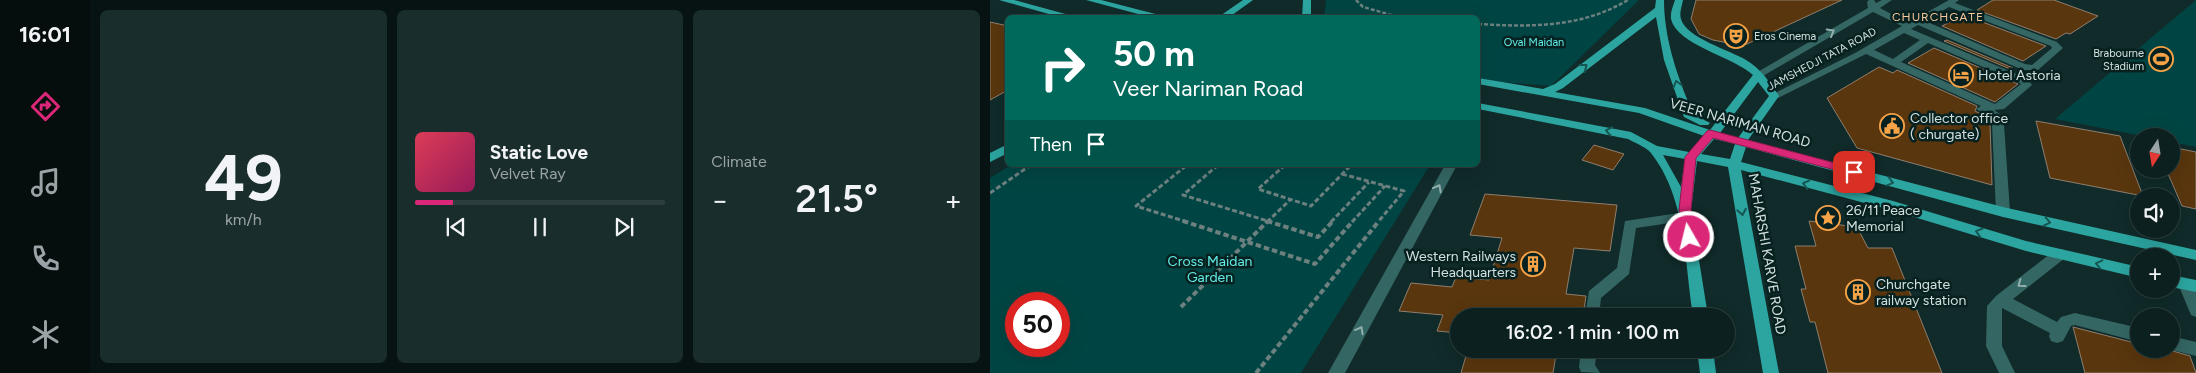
<!DOCTYPE html>
<meta charset="utf-8">
<style>
:root{--surface:#0c2020;--page:#1a2d2d;--text:#f1f3f6;--muted:#9aa3a5;--line:#2c3e3e;--accent:#db2777}
body{margin:0;font-family:Figtree,sans-serif;background:var(--page);color:var(--text);height:100vh;display:flex;flex-direction:column;font-size:19px;white-space:nowrap}
*{box-sizing:border-box;margin:0}
p{font-size:16px;color:var(--muted)}
.icon{flex:none;width:28px;height:28px;fill:none;stroke:currentColor;stroke-width:2;stroke-linecap:round;stroke-linejoin:round}
.map{position:relative;flex:1;overflow:hidden}
.drawer{display:flex;flex-direction:column;gap:10px;padding:10px;background:#071212;width:900px}
.drawer>*{flex:none}
.hud{position:absolute;left:15px;top:15px;width:475px;height:152px;border-radius:8px;box-shadow:0 5px 20px #0002,0 0 0 1px var(--line);background:#00695c;color:#fff;overflow:hidden}
.needle{width:32px;rotate:192deg}
.controls{position:absolute;left:1140px;top:128px;display:grid;gap:10px}
.controls a{display:grid;place-items:center;width:50px;height:50px;border-radius:50%;background:var(--surface);box-shadow:0 5px 20px #0002,0 0 0 1px var(--line);font-size:25px}
.speed{position:absolute;left:15px;top:292px;display:flex;gap:10px;font-size:25px;font-weight:700;text-align:center}
.speed>*{display:grid;place-content:center;width:65px;height:65px;border-radius:50%;background:var(--surface);box-shadow:0 5px 20px #0002,0 0 0 1px var(--line);line-height:1}
.speed .limit{border:8px solid #d22;background:#fff;color:#111}
.pin{position:absolute;display:grid;place-items:center;width:42px;height:42px;color:#fff;margin:-21px;border-radius:10px;box-shadow:0 2px 8px #0006}
.me{position:absolute;width:55px;margin:-28px;rotate:352deg;stroke-linejoin:round;filter:drop-shadow(0 0 4px #0008)}
.turn{display:flex;align-items:center;gap:18px;height:105px;padding:0 25px;font-size:22px}
.turn .icon{width:65px;height:65px;stroke-width:2.5}
.turn b{display:block;font-size:35px;line-height:42px}
.then{display:flex;align-items:center;height:48px;padding:0 25px;background:#0003;gap:10px;font-size:19px}
.big{font-size:38px;font-weight:600;line-height:1.1}
.drawer .tile{flex:1;display:flex;flex-direction:column;justify-content:center;gap:8px;min-width:0;padding:0 18px;border-radius:8px;background:var(--page)}
.drawer .dial{align-items:center;gap:0}
.dial b{font-size:65px;line-height:1}
.song{display:flex;align-items:center;gap:15px}
.cover{width:60px;height:60px;border-radius:8px;background:linear-gradient(135deg,hsl(350 70% 55%),hsl(330 70% 35%))}
.played{height:5px;border-radius:2px;background:linear-gradient(90deg,var(--accent) 15%,var(--line) 15%)}
.keys{display:flex;justify-content:space-around;direction:ltr}
.heat{display:flex;justify-content:space-between;align-items:center;font-size:28px;direction:ltr}
.drawer .tiles{flex:1;display:grid;gap:10px;grid-template-columns:repeat(3,1fr)}
.trip{position:absolute;left:460px;top:308px;width:285px;height:50px;border-radius:25px;background:var(--surface);box-shadow:0 5px 20px #0002,0 0 0 1px var(--line);font-weight:600;line-height:50px;text-align:center}
main{display:flex;flex:1;min-height:0}
.menu{display:flex;flex-direction:column;width:90px;justify-content:space-around;align-items:center;background:#050d0d;color:var(--muted)}
.menu .icon{width:35px;height:35px}
.menu .on{color:var(--accent)}
.menu b{font-size:22px;color:var(--text)}
.map>svg:first-child{display:block}
</style>
<main>
<nav class="menu">
<b>16:01</b>
<svg class="icon on" aria-label="directions" viewBox="0 0 24 24"><path d="M12 3l9 9-9 9-9-9zM9 14v-3h6M13 9l2 2-2 2"/></svg>
<svg class="icon" aria-label="music" viewBox="0 0 24 24"><path d="M9 18V5l10-2v13"/><circle cx="6" cy="18" r="3"/><circle cx="16" cy="16" r="3"/></svg>
<svg class="icon" aria-label="phone" viewBox="0 0 24 24"><path d="M5 4h4l2 5-3 2q2 4 5 5l2-3 5 2v4C11 20 4 13 5 4z"/></svg>
<svg class="icon" aria-label="climate" viewBox="0 0 24 24"><path d="M12 3v18M4 7l16 10M4 17L20 7"/></svg>
</nav>
<section class="drawer">
<div class="tiles">
<div class="tile dial"><b>49</b><p>km/h</p></div>
<div class="tile">
<div class="song"><i class="cover"></i><div><b>Static Love</b><p>Velvet Ray</p></div></div>
<div class="played"></div>
<div class="keys"><svg class="icon" aria-label="previous" viewBox="0 0 24 24"><path d="M18 5L8 12l10 7zM5 5v14"/></svg><svg class="icon" aria-label="pause" viewBox="0 0 24 24"><path d="M8 5v14M16 5v14"/></svg><svg class="icon" aria-label="next" viewBox="0 0 24 24"><path d="M6 5l10 7-10 7zM19 5v14"/></svg></div>
</div>
<div class="tile"><p>Climate</p>
<div class="heat"><a>−</a><b class="big">21.5°</b><a>+</a></div>
</div>
</div>
</section>
<div class="map">
<svg width="1206" height="373" viewBox="0 0 1206 373">
<rect width="100%" height="100%" fill="#102b2a"/>
<!-- green -->
<path fill="#004543" fill-rule="evenodd" d="M336,0H649L561,86L488,80V18H334Z
M1206,0V147L1181,142V136H1152L1065,119Z
M21,165H440L311,373H0V178ZM26,304H69V346H26Z"/>
<!-- building -->
<path fill="#59360e" stroke="#8f7e6d" d="M706,0H852L757,44L749,45L723,40L709,34L701,19Z
M1003,0H1064L1108,16L1080,34L1076,33L1066,39L987,10Z
M974,15L1056,46L1033,61L952,26Z
M0,22L18,26V90L0,100Z
M957,40L1023,68L1020,69L954,41Z
M944,48L1028,84L1005,102L918,63Z
M889,67L903,73L907,70L987,106L985,111L997,117L1000,123L1002,185L867,148L837,98Z
M1046,121L1130,136L1153,196L1060,178Z
M604,145L634,154L623,170L592,160Z
M1181,147L1206,152V209L1192,206L1176,169H1181Z
M495,194L627,205L620,251L584,248L576,294L596,296L593,316H469V333L447,331L453,315L409,311L421,283L462,287L466,277L499,280L512,238L480,235Z
M819,221L867,227L878,248H902L952,373H838L825,322H820L811,289H816L805,246H826Z
M1083,327L1149,344V349H1176L1200,356L1206,373H1095Z
M478,349H567L563,373H471Z"/>
<g fill="none" stroke-linecap="round" stroke-linejoin="round">
<!-- path-far2 -->
<path stroke="#6b807f" stroke-width="2.5" stroke-dasharray="4 2" stroke-linecap="butt" d="M366,0L373,7L412,18
M488,24C541,27 591,28 638,0"/>
<!-- path-far1 -->
<path stroke="#6b807f" stroke-width="3" stroke-dasharray="5 2.5" stroke-linecap="butt" d="M228,165L193,195L281,222
M295,165L268,189L321,206L361,165
M352,174L414,191L388,222
M0,193L41,165
M197,222L146,206L197,165
M277,222L301,199
M341,222L379,182
M362,222L395,186"/>
<!-- path -->
<path stroke="#6b807f" stroke-width="4" stroke-dasharray="5.5 3" stroke-linecap="butt" d="M193,221L325,264L363,221
M277,221L328,237L343,221
M191,307L278,221
M266,373L389,221"/>
<!-- minor -->
<path fill="#346663" fill-rule="evenodd" d="M879,0H884L886,3L892,0H902L890,8L918,23L959,0H969L965,3L1067,42L1073,48L1048,70H1033L928,25L921,29L1038,79L1042,85L1014,109L1004,110L1010,114L1014,124L1020,212L1018,215L1013,217L1006,212L1002,124L999,116L986,109L991,106L876,54L788,98H780L779,96L865,53L912,26L883,12L773,76H765L764,74L878,8L877,2ZM959,7L1061,46L1062,48L1042,65L1035,64L935,21ZM914,33L930,40L903,59L884,50ZM938,43L1030,83L1031,84L1005,104L911,62Z
M455,165H467L355,373H338Z
M696,212L701,214L703,217L701,220L646,228L639,274L611,298L609,316H595L599,291L627,268L635,221Z
M1070,249L1075,250L1077,254L1075,258L1023,299L1067,322L1071,317L1085,313L1149,328V342L1085,325L1081,326L1073,341L1067,343L1061,341L1059,336L1060,333L1012,308V346L1025,373H1009L996,346L997,306L1006,296L1065,250Z
M1195,278L1200,280L1206,293V317L1201,315L1188,284L1190,280Z
M1181,336L1206,342V356L1178,349H1181Z
M591,349H607L605,365L610,373L591,372L589,367Z"/>
<!-- major -->
<path fill="#2ca5a0" fill-rule="evenodd" d="M9,0H24L90,18H73Z
M96,0H111L181,18H163Z
M253,0H263L238,18H227Z
M313,0H321V18H312Z
M666,0H674C674,36 686,73 700,106L705,115L720,123L718,125H710L694,117L674,60L666,17L573,88L565,92L655,108L720,130L763,75C744,57 687,45 681,19C680,13 683,6 685,0H693C692,6 689,13 691,19C696,38 740,50 756,60C771,69 779,81 789,96L758,140L1013,207L1206,250V260L1013,217L756,147L751,162L903,201L1036,241L1149,267V278L1036,251L901,210L751,170L789,373H773L738,167L707,161L701,210L718,316H703C694,262 697,199 661,153C656,147 645,143 638,139L488,109V103L641,132L667,146L699,152L714,136L649,113L488,84V78L553,89L565,84L665,8ZM768,82L779,96L748,138L730,133ZM724,139L745,144L740,159L711,154ZM673,155L695,159L691,187Z
M18,144V153L0,162V153Z
M1181,275L1206,280V292L1181,287Z
M707,349H723L726,373H710Z"/>
</g>
<!-- one-way arrows -->
<defs><path id="oneway-chevron" d="M-2-3.5L2.5 0L-2 3.5" fill="none" stroke-width="1.6" stroke-linecap="round" stroke-linejoin="round" transform="scale(1.25)"/></defs>
<g stroke="#92afad">
<use href="#oneway-chevron" transform="translate(841 32) rotate(-30)"/>
<use href="#oneway-chevron" transform="translate(448 188) rotate(-62)"/>
<use href="#oneway-chevron" transform="translate(1031 284) rotate(144)"/>
<use href="#oneway-chevron" transform="translate(370 330) rotate(-61)"/>
</g>
<g stroke="#155653">
<use href="#oneway-chevron" transform="translate(594 67) rotate(-37)"/>
<use href="#oneway-chevron" transform="translate(687 84) rotate(-105)"/>
<use href="#oneway-chevron" transform="translate(619 131) rotate(-169)"/>
<use href="#oneway-chevron" transform="translate(900 182) rotate(15)"/>
<use href="#oneway-chevron" transform="translate(816 184) rotate(-166)"/>
<use href="#oneway-chevron" transform="translate(752 212) rotate(80)"/>
<use href="#oneway-chevron" transform="translate(1057 222) rotate(12)"/>
<use href="#oneway-chevron" transform="translate(989 232) rotate(-163)"/>
<use href="#oneway-chevron" transform="translate(1109 264) rotate(-167)"/>
</g>
<!-- route -->
<path fill="#db2777" stroke="#8e194d" d="M720,130L868,169L869,172L864,175L723,138L706,158L701,210L705,237L699,242L693,237L689,210L695,157L717,131Z"/>
<!-- icons -->
<defs>
<symbol id="theatre-ring" viewBox="-11 -11 22 22"><circle r="9.5" fill="#062120" stroke="#f6a246" stroke-width="1.5"/><path d="M-5-5.5Q0-4 5-5.5V0Q5 5 0 6Q-5 5-5 0ZM-3.3-2.5H-1v1.5H-3.3ZM1-2.5H3.3v1.5H1ZM-2.8 1Q0 5.5 2.8 1Z" fill="#f6a246"/></symbol>
<symbol id="stadium-ring" viewBox="-11 -11 22 22"><circle r="9.5" fill="#062120" stroke="#f6a246" stroke-width="1.5"/><path d="M0-5a6.5 5 0 1 0 0 10a6.5 5 0 1 0 0-10ZM-3.5-1.8h7v3.6h-7Z" fill="#f6a246"/></symbol>
<symbol id="hotel-ring" viewBox="-11 -11 22 22"><circle r="9.5" fill="#062120" stroke="#f6a246" stroke-width="1.5"/><path d="M-6-4.5h1.5V1H6V5H4.5V3h-9V5H-6ZM-4 0a1.8 1.8 0 1 1 3.6 0ZM.5 0V-2.5h3Q6-2.5 6 0Z" fill="#f6a246"/></symbol>
<symbol id="civic-ring" viewBox="-11 -11 22 22"><circle r="9.5" fill="#062120" stroke="#f6a246" stroke-width="1.5"/><path d="M-.6-6.5H3V-4.5H.6V-3L4-1V1h2V6H-6V1h2V-1L-.6-3ZM-1.2 2.5V6h2.4V2.5Z" fill="#f6a246"/></symbol>
<symbol id="sight-ring" viewBox="-11 -11 22 22"><circle r="9.5" fill="#062120" stroke="#f6a246" stroke-width="1.5"/><path d="M0-6L1.8-2.2L6-1.7L2.9 1.2L3.7 5.4L0 3.3L-3.7 5.4L-2.9 1.2L-6-1.7L-1.8-2.2Z" fill="#f6a246"/></symbol>
<symbol id="building-ring" viewBox="-11 -11 22 22"><circle r="9.5" fill="#062120" stroke="#f6a246" stroke-width="1.5"/><path d="M-4-6H4V6H1V3H-1V6H-4ZM-2.5-4.3h1.7v1.8h-1.7ZM.8-4.3h1.7v1.8H.8ZM-2.5-1h1.7V.8h-1.7ZM.8-1h1.7V.8H.8Z" fill="#f6a246"/></symbol>
</defs>
<g fill-rule="evenodd">
<use href="#theatre-ring" x="732" y="22" width="28" height="28"/>
<use href="#stadium-ring" x="1157" y="45" width="28" height="28"/>
<use href="#hotel-ring" x="957" y="61" width="28" height="28"/>
<use href="#civic-ring" x="888" y="112" width="28" height="28"/>
<use href="#sight-ring" x="824" y="204" width="28" height="28"/>
<use href="#building-ring" x="529" y="250" width="28" height="28"/>
<use href="#building-ring" x="854" y="278" width="28" height="28"/>
</g>
<g text-anchor="middle" dominant-baseline="central" stroke-width="5" stroke-linejoin="round" paint-order="stroke">
<!-- far-poi labels -->
<g font-size="11" fill="#d1e0df" stroke="#062120" text-anchor="start">
<text x="764" y="36">Eros Cinema</text>
<text x="1154" y="53" text-anchor="end">Brabourne<tspan x="1154" dy="13">Stadium</tspan></text>
</g>
<!-- far-park labels -->
<g font-size="11" fill="#61ece5" stroke="#062120">
<text x="544" y="42">Oval Maidan</text>
</g>
<!-- far-street labels -->
<g font-size="11" fill="#d1e0df" stroke="#062120">
<text transform="translate(832 59) rotate(-28)">JAMSHEDJI TATA ROAD</text>
</g>
<!-- far-neighbourhood labels -->
<g font-size="12" letter-spacing="1" fill="#f7c89a" stroke="#062120">
<text x="948" y="17">CHURCHGATE</text>
</g>
<!-- poi labels -->
<g font-size="14" fill="#d1e0df" stroke="#062120" text-anchor="start">
<text x="988" y="75">Hotel Astoria</text>
<text x="920" y="118">Collector office<tspan x="920" dy="16">( churgate)</tspan></text>
<text x="856" y="210">26/11 Peace<tspan x="856" dy="16">Memorial</tspan></text>
<text x="526" y="256" text-anchor="end">Western Railways<tspan x="526" dy="16">Headquarters</tspan></text>
<text x="886" y="284">Churchgate<tspan x="886" dy="16">railway station</tspan></text>
</g>
<!-- street labels -->
<g font-size="14" fill="#d1e0df" stroke="#062120">
<text transform="translate(750 123) rotate(16)">VEER NARIMAN ROAD</text>
<text transform="translate(777 254) rotate(80)">MAHARSHI KARVE ROAD</text>
</g>
<!-- park labels -->
<g font-size="14" fill="#61ece5" stroke="#062120">
<text x="220" y="261">Cross Maidan<tspan x="220" dy="16">Garden</tspan></text>
</g>
</g>
</svg>
<div class="controls">
<a><svg class="needle" viewBox="-14 -14 28 28"><path d="M0-13l5 13h-10z" fill="#e53935"/><path d="M0 13l5-13h-10z" fill="#9aa3a5"/></svg></a>
<a><svg class="icon" aria-label="sound" viewBox="0 0 24 24"><path d="M4 9h4l5-4v14l-5-4H4zM17 9q2 3 0 6"/></svg></a>
<a>+</a>
<a>−</a>
</div>
<div class="speed"><div class="limit">50</div></div>
<div class="pin" style="left:864px;top:172px;background:#d93025"><svg class="icon" aria-label="arrive" viewBox="0 0 24 24"><path d="M6 21V4h12l-3 4 3 4H6"/></svg></div>
<svg class="me" style="left:699px;top:237px" viewBox="-20 -20 40 40"><circle r="17" fill="#db2777" stroke="#fff" stroke-width="3"/><path d="M0-11L8 9 0 5-8 9z" fill="#fff"/></svg>
<div class="trip">16:02 · 1 min · 100 m</div>
<div class="hud">
<div class="turn"><svg class="icon" aria-label="right" viewBox="0 0 24 24"><path d="M7 20v-9h11M14 6l5 5-5 5"/></svg><div><b>50 m</b>Veer Nariman Road</div></div>
<div class="then">Then<svg class="icon" aria-label="arrive" viewBox="0 0 24 24"><path d="M6 21V4h12l-3 4 3 4H6"/></svg></div>
</div>
</div>
</main>
